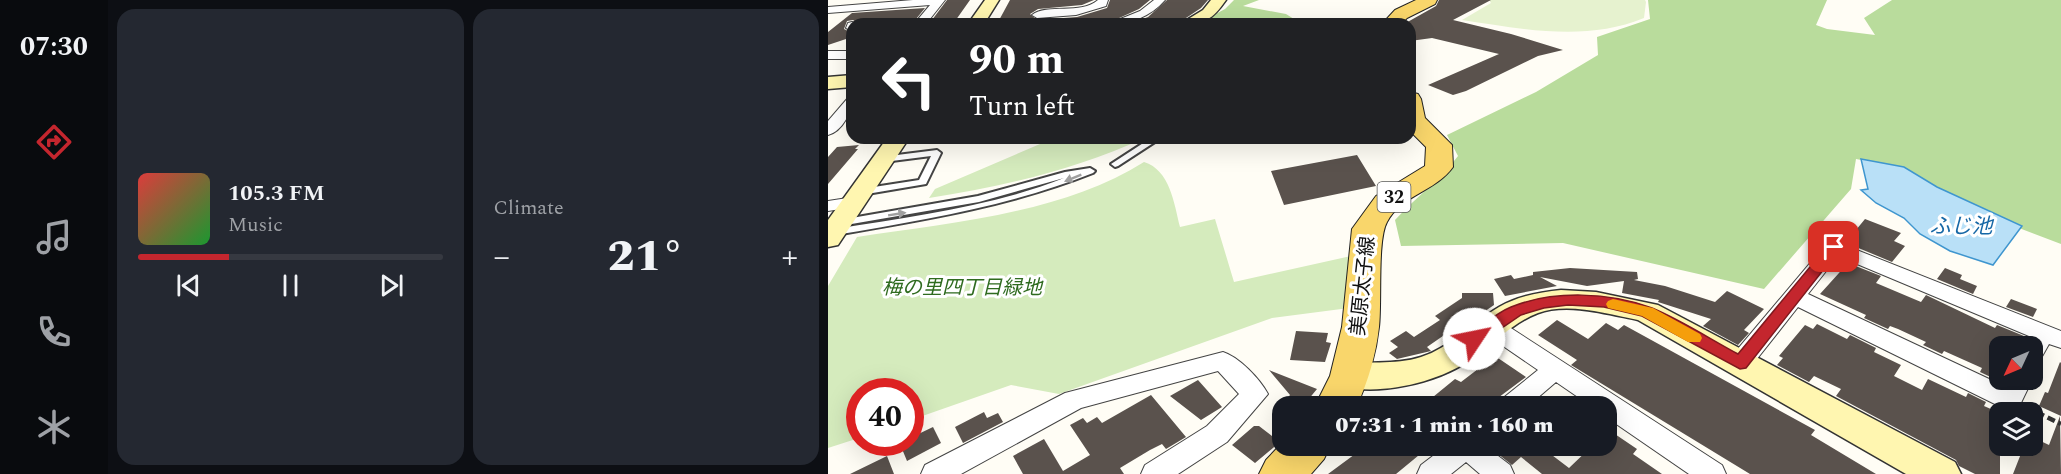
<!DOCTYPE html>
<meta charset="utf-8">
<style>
:root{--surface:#171b24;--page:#242831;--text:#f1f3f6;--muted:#9ea1a6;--line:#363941;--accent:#c4262e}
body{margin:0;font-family:Spectral,"Noto Sans JP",serif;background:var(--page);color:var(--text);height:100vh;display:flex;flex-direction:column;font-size:22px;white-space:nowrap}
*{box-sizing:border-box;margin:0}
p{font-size:20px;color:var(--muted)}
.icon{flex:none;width:33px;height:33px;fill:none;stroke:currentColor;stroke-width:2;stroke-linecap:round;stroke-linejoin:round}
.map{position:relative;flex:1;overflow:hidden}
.details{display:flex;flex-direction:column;gap:9px;padding:9px;background:#0d0f14;width:720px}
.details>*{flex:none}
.banner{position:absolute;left:18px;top:18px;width:570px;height:126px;border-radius:18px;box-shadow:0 6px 24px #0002;background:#202124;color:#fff;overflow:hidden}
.needle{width:39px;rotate:226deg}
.tools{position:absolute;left:1161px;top:336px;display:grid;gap:12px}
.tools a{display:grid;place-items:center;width:54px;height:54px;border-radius:12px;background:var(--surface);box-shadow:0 6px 24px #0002;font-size:30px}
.speed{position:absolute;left:18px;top:378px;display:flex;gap:12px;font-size:30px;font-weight:700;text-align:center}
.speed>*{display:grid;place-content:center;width:78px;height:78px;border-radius:50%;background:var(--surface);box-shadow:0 6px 24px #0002;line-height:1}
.speed .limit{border:9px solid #d22;background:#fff;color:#111}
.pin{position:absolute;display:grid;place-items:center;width:51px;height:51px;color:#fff;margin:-26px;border-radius:12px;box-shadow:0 3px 9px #0006}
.me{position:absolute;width:66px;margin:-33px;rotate:56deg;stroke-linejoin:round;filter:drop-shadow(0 0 4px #0008)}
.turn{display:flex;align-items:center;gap:21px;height:126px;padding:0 24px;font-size:27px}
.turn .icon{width:78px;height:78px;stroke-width:2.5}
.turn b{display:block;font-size:42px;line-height:51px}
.big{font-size:45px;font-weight:800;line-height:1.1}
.details .card{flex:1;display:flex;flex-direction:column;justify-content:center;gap:9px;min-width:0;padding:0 21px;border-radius:18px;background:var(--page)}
.song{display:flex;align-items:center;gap:18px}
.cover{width:72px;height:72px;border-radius:9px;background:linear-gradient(135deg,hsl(0 70% 55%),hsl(130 70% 35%))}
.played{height:6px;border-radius:3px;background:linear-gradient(90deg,var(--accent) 30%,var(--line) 30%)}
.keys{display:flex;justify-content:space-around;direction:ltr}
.heat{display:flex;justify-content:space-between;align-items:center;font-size:33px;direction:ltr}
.details .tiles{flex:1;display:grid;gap:9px;grid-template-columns:repeat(2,1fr)}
.trip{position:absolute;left:444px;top:396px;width:345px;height:60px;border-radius:18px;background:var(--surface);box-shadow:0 6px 24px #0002;font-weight:800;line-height:60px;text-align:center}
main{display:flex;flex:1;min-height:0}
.tab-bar{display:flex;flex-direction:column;width:108px;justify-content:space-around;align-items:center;background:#090b0e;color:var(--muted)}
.tab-bar .icon{width:42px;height:42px}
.tab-bar .selected{color:var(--accent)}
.tab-bar b{font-size:27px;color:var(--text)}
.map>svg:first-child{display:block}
</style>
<main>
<nav class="tab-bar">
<b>07:30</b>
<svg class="icon selected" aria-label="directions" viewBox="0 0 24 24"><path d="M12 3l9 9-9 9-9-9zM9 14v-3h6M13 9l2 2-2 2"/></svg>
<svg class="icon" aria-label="music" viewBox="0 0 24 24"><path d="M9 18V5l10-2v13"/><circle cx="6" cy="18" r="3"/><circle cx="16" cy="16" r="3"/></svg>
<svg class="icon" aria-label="phone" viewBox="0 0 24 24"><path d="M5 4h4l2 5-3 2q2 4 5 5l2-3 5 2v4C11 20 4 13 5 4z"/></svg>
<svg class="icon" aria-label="climate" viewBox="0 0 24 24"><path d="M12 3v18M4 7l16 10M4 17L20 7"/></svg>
</nav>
<section class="details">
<div class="tiles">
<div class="card">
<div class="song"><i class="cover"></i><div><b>105.3 FM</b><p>Music</p></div></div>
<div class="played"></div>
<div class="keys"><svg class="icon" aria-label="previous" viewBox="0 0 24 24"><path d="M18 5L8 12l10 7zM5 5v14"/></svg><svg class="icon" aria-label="pause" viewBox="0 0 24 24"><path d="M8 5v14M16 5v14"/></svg><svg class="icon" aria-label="next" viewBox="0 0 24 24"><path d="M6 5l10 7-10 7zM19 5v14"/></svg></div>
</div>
<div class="card"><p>Climate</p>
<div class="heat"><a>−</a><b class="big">21°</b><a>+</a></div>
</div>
</div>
</section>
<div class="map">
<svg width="1233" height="474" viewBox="0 0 1233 474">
<rect width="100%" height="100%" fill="#fffdf5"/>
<!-- green -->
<path fill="#d5ebbd" d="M226,138H317C248,169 175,187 101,198L107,189Z
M316,162C342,170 346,203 352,227L387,219L406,282L532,254L521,308L444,318L231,394L183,385L83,420L82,392H32L31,438L0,448V286L29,237C123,223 235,213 316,162Z"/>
<!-- forest -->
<path fill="#b9dc9c" d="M406,0H431L415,6L458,14L474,24H369L397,9Z
M820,0H999L988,25L999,29L1047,35L1036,18L1064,0H1233V244L1170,220L1074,168L1028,159L1023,189L936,289L735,243L573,246L567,220C588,197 612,180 630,156L619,135L708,92L770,55L769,37L822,19Z"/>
<!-- pitch -->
<path fill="#e6f2cf" d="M661,0H817L818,2L816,18C758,42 694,29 634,20L663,3Z"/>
<!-- water -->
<path fill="#b9e0f7" stroke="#3f96cf" stroke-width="1.5" d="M1033,159L1076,167L1109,187L1194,226L1165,265L1122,251L1092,234L1076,218L1048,203L1033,190L1040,189Z"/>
<!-- building -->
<path fill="#5a524d" d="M119,0H142L125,24H101Z
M182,0H266L254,5L210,9L202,14L209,20L249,17L279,8L282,0H322L311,9L278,24H169Z
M339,0H380L373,8L349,24H301L320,17Z
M611,0H663L625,20L683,34L735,50L710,56L638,91L625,95L600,85L671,54L604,38L582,41V24H576L608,6Z
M97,8L84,24H31L25,20L19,21L16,29L24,33V37L0,45V32L24,13Z
M31,145L27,149H30L0,184V157L9,147Z
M529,155L548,186L456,205L443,171Z
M1037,219L1073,233L1066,241L1077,246L1064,262L1004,237L1015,225L1028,230Z
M1020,263L1053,276L1048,283L1093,302L1098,295L1167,328L1169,325L1196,336L1192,346H1172V376L1169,380L1152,372L1154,368L1116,351L1114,354L1095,345L1098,342L1070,329L1062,326L1060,329L1036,318L1038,315L992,294Z
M742,268L809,272L810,279L806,280L837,286L887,302L899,291L936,309L916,330L921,333L910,345L875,326L883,319L830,302L831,300L794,293L796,281L759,286L712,277L729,286L677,296L666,279L683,275L686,279L705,275V272Z
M1117,268L1134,275L1132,279L1149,286L1145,294L1109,279Z
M634,293H665L666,305L628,331L625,329L599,347L603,351L569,359L561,353L570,347L562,341L578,331L586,337L612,320L607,316L634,298Z
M1183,299L1209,309L1205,317L1178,307Z
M729,320L760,339L778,323L790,330L796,325L987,430L983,435L1048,474H922L743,365L749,360L710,335Z
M989,324L1019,339L1022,335L1048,348L1046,352L1073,365L1066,376L1094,390L1100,379L1138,397L1140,393L1158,402L1156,406L1172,413V474H1147L1131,466L1128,460L1008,396L1013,389L986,376L981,382L949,365L955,358L951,356L977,325L985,329Z
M468,331L500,333L498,342L503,343L497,362L462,360Z
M667,356L698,377L659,406H594L627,379L633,382Z
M1232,362L1233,363V416L1211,406L1217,392L1220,393Z
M441,370L489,389L475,406H453L462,395Z
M370,380L394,407L373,420L342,396Z
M323,395L358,437L338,449L334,444L322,450L292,468L296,474H195L185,456L216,439L235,471L262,455L242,425L255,418L259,423L269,417L274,423Z
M156,412L159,418L170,413L175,422L135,443L127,427Z
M1232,416L1233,474H1185L1196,446H1204V437L1221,445Z
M426,426H431L452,442L427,463L404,445Z
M105,427L113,443L79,461L72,444L82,442V438Z
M778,428L809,449L805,454L834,474H714L693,457L684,465L660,446H712L741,468L764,446H778Z
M538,446H602L568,474H500Z
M59,456L66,474H22Z"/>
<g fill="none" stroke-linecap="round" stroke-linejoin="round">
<defs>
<path id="lane" d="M323,138H333L290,166L287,167L283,164Z
M109,150L113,153L98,184L33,195L28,192L33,189L91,180L103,156L56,162L52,159L53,157Z
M262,168L267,171L265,173C182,206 95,220 7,235L2,232L7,229C84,216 163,207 236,178L151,202L12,226L8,225L7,223L12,220L150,196L237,172Z"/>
<path id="street" d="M85,0H117L98,24H86L102,5L0,13V7Z
M270,0H280L278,6L248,15L209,18L204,15C219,3 253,15 270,0Z
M326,0H337C322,17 303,24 280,24L312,11Z
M24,22L29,24H24V31L18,28L20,23Z
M0,51H24V59H0Z
M24,98C24,111 15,131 0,135V121L19,99Z
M26,197L32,198L35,202L32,206L0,211V201Z
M1006,241L1233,331V348L1221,344L1212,360L1204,363V346H1196L1201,336L1010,256L980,294L1176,386L1180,380H1204L1191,407L1182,410L1173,407L970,307L921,369L912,372L903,369L900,363L903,357L999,243Z
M664,319L672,321L894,465L898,474H861L778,417V406H763L728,382L700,406H670L674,399L710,370L656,333L653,327L656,321Z
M395,352C411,357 432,379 440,394L399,442L350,474H313L317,465L379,426L411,394L390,371L253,408L133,474H93L97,465L237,393Z
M618,446H657L682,465L686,474H652L638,462L623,474H589L593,465Z"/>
<path id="secondary" d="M157,0H171L156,24H140Z
M383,0H398C384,20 377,24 352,24L375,10Z
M24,75V87L0,89V77Z
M59,138H81L10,245L0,247V220Z
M733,290L768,292L830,305L1127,462L1133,474H1078L810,320C780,314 740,302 710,313C684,323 664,345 642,360C609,383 548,397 510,385L505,376L510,367C537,359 566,366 593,357C622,348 645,322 671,307C690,296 712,292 733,290Z"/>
<path id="primary" d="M588,0H609L607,4L579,18L573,24H554L567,10Z
M582,92L590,94L593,99L597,118L624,145L625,167C607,192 573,195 559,222C549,240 554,303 551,327C548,355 540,381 529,406H487L502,376L514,327L524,229L548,196L597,166L598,147L582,131Z
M454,443V446H502L496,459L483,474H431L438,460Z"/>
</defs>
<!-- lane casing -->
<use href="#lane" stroke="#444" stroke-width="4"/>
<!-- street casing -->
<use href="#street" stroke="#444" stroke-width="2"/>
<!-- secondary casing -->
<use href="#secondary" stroke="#333" stroke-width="3"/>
<!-- primary casing -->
<use href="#primary" stroke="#222" stroke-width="2"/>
<!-- path -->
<path stroke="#333" stroke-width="4.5" stroke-dasharray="8 4" stroke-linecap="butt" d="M1198,407L1233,424"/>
<!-- lane -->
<use href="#lane" fill="#fff" fill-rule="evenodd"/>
<!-- street -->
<use href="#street" fill="#fff" fill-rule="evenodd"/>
<!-- secondary -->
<use href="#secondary" fill="#fff6b0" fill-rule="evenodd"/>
<!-- primary -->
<use href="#primary" fill="#f9d66b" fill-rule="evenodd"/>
</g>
<!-- one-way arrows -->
<defs><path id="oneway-solid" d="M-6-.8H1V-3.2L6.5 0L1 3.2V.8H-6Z" transform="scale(1.5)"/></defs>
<g fill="#a0a0a0">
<use href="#oneway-solid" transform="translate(245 178) rotate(158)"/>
<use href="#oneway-solid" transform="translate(69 214) rotate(-9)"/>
</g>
<!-- route -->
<path fill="#c4262e" stroke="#7f191e" stroke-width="1.5" d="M1006,243L1013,247L1011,250L918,368L912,369L814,316L776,307L740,305L716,308L693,315L652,343H641L638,339L641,335C654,326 668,313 683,307C725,290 782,292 824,308C853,320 882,339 910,354L1001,244Z"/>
<!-- slow -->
<path fill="#f59e0b" d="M785,299L825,308L872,334L874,338L872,342H860L814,316L780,308L778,304L780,301Z"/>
<g text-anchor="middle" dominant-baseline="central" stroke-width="6" stroke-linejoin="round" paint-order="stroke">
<!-- shield labels -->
<rect fill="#fff" stroke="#585858" stroke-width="1.5" x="549.5" y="182" width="33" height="30" rx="4.5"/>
<g font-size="18" font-weight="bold" fill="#111">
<text x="566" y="197">32</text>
</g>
<!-- street labels -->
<g font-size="20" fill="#111" stroke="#fff">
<text transform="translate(535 286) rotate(-84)">美原太子線</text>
</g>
<!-- park labels -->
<g font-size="20" font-style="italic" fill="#2f6b1f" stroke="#fff">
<text x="134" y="288">梅の里四丁目緑地</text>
</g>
<!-- water labels -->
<g font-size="21" font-style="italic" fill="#1768a6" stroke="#fff">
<text x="1133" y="227">ふじ池</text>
</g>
</g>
</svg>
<div class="tools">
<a><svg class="needle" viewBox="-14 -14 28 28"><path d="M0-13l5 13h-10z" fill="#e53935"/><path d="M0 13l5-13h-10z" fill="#9ea1a6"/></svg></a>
<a><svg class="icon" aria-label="layers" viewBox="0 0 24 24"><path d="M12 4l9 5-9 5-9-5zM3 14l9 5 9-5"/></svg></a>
</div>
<div class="speed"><div class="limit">40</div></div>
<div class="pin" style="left:1006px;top:247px;background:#d93025"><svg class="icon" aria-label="arrive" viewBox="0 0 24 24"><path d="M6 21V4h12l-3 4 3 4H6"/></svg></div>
<svg class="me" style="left:646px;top:339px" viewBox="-20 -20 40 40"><circle r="19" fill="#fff"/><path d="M0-13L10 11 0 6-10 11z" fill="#c4262e"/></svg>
<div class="trip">07:31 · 1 min · 160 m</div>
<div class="banner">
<div class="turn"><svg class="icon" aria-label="left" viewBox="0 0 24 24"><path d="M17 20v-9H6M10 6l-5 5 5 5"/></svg><div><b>90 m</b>Turn left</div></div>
</div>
</div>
</main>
